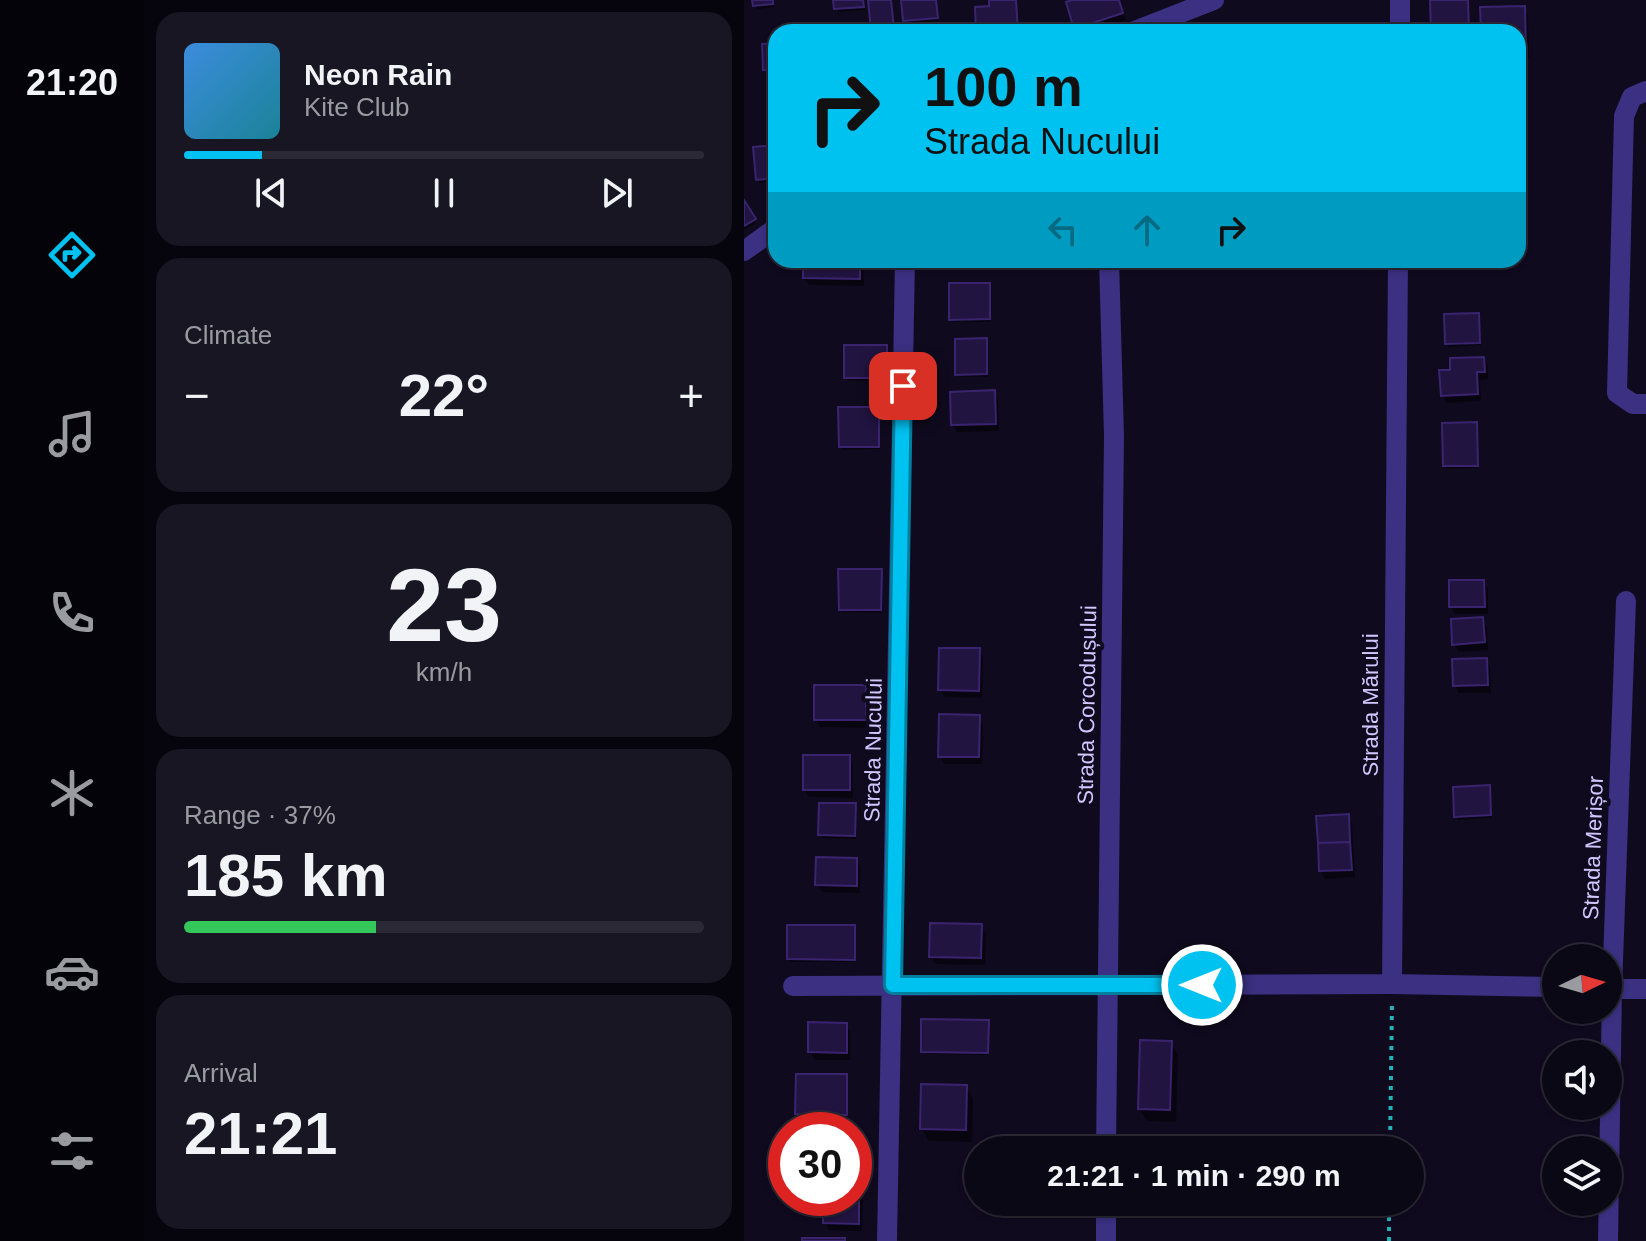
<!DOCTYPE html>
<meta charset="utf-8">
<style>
:root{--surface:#0b0816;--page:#191623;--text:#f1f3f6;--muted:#9a9aa1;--line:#2b2935;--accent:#00c2f1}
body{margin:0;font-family:Helvetica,sans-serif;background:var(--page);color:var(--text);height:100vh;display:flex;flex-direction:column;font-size:30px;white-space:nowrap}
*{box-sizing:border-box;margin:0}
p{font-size:26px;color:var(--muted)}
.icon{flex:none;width:44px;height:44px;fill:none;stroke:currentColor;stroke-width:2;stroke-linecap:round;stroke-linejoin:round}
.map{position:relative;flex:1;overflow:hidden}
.sheet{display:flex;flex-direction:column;gap:12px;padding:12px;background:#06040c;width:600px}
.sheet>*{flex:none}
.banner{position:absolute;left:24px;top:24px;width:758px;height:244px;border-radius:24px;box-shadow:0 2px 6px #0004,0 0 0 2px var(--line);background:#00c2f1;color:#111;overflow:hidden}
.needle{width:52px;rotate:85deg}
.fabs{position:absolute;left:798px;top:944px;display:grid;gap:16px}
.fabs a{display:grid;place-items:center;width:80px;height:80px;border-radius:50%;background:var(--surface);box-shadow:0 2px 6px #0004,0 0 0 2px var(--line);font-size:40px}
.speed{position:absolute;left:24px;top:1112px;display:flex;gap:16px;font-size:40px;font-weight:700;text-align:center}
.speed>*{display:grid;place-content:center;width:104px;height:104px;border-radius:50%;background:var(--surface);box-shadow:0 2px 6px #0004,0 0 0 2px var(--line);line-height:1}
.speed .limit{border:12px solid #d22;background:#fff;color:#111}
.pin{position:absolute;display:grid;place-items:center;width:68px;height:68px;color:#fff;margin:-34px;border-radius:16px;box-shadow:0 4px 12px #0006}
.me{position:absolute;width:88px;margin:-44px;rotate:270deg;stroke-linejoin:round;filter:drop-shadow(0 0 6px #0008)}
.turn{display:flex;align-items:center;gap:28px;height:168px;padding:0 24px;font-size:36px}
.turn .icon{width:104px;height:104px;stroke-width:2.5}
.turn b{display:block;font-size:56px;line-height:68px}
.lanes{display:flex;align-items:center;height:76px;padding:0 24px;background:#0003;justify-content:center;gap:40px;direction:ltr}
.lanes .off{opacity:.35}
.big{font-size:60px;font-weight:600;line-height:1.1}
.sheet .widget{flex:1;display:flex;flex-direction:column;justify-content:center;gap:12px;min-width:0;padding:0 28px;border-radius:24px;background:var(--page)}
.sheet .dial{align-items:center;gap:0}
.dial b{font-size:104px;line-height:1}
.song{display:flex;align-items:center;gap:24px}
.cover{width:96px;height:96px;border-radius:12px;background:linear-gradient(135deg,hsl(210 70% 55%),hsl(190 70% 35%))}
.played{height:8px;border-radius:4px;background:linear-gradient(90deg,var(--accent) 15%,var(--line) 15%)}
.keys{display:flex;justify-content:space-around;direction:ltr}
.heat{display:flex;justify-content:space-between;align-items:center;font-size:44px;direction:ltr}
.charge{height:12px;border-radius:6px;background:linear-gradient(90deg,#34c759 37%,var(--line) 0)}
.trip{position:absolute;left:220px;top:1136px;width:460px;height:80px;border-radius:40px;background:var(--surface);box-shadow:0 2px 6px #0004,0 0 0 2px var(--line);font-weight:600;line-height:80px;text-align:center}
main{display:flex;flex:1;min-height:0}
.dock{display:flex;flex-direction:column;width:144px;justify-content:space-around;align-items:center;background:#040309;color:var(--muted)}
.dock .icon{width:56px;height:56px}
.dock .active{color:var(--accent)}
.dock b{font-size:36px;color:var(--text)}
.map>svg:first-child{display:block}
</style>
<main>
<nav class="dock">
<b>21:20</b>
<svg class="icon active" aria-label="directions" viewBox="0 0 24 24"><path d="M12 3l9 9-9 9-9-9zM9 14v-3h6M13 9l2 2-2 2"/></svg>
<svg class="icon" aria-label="music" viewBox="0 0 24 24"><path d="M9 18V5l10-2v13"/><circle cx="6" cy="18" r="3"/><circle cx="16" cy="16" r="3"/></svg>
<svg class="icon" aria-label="phone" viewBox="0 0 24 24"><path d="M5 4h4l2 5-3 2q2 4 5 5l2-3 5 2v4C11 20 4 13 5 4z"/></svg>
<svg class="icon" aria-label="climate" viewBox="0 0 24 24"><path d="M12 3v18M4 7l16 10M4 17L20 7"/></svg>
<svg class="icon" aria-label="car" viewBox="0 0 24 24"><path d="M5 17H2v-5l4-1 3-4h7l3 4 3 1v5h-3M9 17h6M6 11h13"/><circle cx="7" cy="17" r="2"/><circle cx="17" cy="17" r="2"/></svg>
<svg class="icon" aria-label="filters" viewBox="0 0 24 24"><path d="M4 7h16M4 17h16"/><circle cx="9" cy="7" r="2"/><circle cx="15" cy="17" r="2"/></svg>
</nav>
<section class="sheet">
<div class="widget">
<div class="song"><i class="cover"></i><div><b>Neon Rain</b><p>Kite Club</p></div></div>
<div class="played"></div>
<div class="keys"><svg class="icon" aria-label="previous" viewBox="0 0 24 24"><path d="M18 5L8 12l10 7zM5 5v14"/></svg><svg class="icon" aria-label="pause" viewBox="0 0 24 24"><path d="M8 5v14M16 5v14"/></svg><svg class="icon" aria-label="next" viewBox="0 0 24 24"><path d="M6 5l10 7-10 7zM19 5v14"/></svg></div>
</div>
<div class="widget"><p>Climate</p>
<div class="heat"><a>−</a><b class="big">22°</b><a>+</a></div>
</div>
<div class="widget dial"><b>23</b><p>km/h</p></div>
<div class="widget"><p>Range · 37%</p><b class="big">185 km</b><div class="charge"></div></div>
<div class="widget"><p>Arrival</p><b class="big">21:21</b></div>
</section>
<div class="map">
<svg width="902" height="1241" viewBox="0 0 902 1241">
<rect width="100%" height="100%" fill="#0f0a1e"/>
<!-- shadow -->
<path fill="#0007" d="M10,0H29L30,7L13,9Z
M91,0H120L121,10L94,12Z
M126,0H147L150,32H129Z
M159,0H193L194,21L162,23Z
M335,0H375L382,20L347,32H335L332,28Z
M779,8L784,16L785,58H774V32H739Z
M780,101L784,148L774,149V102Z
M32,147V181L16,183L14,179Z
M774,170L778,173L780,208H774Z
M0,203L12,223L0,230Z
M61,260H120V286L65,285L60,278Z
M563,260H614V265H566Z
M245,285L247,322H209L207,319Z
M734,315L737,345L705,347L703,344Z
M242,340L244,377H215L213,374Z
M142,347L144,381H104L102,378Z
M739,359L744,367V379L736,380L737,401L703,403L699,395L708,372Z
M250,392L254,400L255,431L213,432L209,425Z
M134,409L136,449L98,450L97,447Z
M732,424L734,468L703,469L701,466Z
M137,571L138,613L98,612L97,609Z
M739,582L744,589V614H711L707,607Z
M738,619L743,627L744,650L715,652L710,644Z
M235,650L239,658L238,698L201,697L196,690Z
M742,660L746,668L747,693H715L711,686Z
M121,687L125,694V728L76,727L72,720Z
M235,717L239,725L238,764H200L196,756Z
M105,757L109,765V798L65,797L61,790Z
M745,788L748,818L714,820L712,816Z
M111,805L112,839L78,838L76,835Z
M604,816L608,824L611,877L581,879L577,871Z
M112,859L116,867V893L78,892L73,884Z
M237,926L242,934L241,965L192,964L187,957Z
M110,927L112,962H47L45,959Z
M243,1022L245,1055L181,1054L179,1051Z
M102,1025L106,1032V1060H71L66,1052Z
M427,1043L434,1055L432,1122L403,1121L396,1109Z
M102,1076L104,1118L55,1117L53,1114Z
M222,1087L229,1099L228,1142L185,1141L178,1129Z
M110,1183H114L119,1190L118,1231L85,1230L81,1222V1198H110Z"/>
<!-- building -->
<path fill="#211440" stroke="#3a246f" stroke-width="2" d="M8,0H29V4L9,6Z
M89,0H119L120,7L90,9Z
M124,0H147L150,29L127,31Z
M157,0H192L194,18L159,21Z
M245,0H272L274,32H232L231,7L245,6Z
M328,0H375L379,13L330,29L322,2Z
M686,0H724L725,32H687Z
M781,6L782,50H774V32H737L736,7Z
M32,43V70H19L18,44Z
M781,99L783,146H774V100Z
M32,145V178L12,180L9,147Z
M774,168H778L779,205L774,206Z
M0,200L12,219L0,226Z
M59,260H116V279L59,278Z
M205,283H246V319L205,320Z
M735,313L736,343L701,344L700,314Z
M243,338V374L211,375V339Z
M100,345H143V378H100Z
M740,357L741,372H733L734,394L697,396L695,370H706V358Z
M251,390L252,424L207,425L206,392Z
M94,407H135V447H95Z
M733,422L734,466H699L698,423Z
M94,569H138L137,610H95Z
M705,580H740L741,607H705Z
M739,617L741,642L708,645L707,619Z
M195,648H236L235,691L194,690Z
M743,658L744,685L709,686L708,659Z
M70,685H122V720H70Z
M195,714L236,715L235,757H194Z
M59,755H106V790H59Z
M746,785L747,815L710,817L709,787Z
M75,803H112L111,836L74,835Z
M605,814L606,842L574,843L572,816Z
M606,842L608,870L575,871L574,843Z
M72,857L113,858V886L71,885Z
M186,923L238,924L237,958L185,957Z
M43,925H111V960L43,959Z
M177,1019L245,1020L244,1053L177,1052Z
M64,1022L103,1023V1053L64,1052Z
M396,1040L428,1041L426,1110L394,1109Z
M52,1074H103V1115L51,1114Z
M177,1084L223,1085L222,1130L176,1129Z
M110,1181H115V1224L79,1223V1198H110Z
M58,1238H101V1241H58Z"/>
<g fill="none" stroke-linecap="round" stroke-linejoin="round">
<!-- path -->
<path stroke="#21b3b8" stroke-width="4" stroke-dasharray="4 6" stroke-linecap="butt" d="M646,1150L648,1002
M645,1241V1202"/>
<!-- minor -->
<path stroke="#3b3081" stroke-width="20" d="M388,32L470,0
M656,32V0
M902,91L888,97L880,116L873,393L889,404H902
M0,251L32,228
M648,984L654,260
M49,986L648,984L812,987
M864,989H902
M362,1150L370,436L365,260
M143,1241L161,260
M362,1241V1202
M864,1241L868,989L882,601"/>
</g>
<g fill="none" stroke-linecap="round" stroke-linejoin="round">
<defs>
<path id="route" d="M159,386L149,985H458"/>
</defs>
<!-- route casing -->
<use href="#route" stroke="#007e9d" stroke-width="20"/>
<!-- route -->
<use href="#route" stroke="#00c2f1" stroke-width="14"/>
</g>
<g text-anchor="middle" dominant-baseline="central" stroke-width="8" stroke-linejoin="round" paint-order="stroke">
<!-- street labels -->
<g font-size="22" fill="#d2c6ff" stroke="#0f0a1e">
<text transform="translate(343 705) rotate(-89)">Strada Corcodușului</text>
<text transform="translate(626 705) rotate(-90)">Strada Mărului</text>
<text transform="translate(129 750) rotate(-89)">Strada Nucului</text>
<text transform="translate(849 848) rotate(-88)">Strada Merișor</text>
</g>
</g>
</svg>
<div class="fabs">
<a><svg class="needle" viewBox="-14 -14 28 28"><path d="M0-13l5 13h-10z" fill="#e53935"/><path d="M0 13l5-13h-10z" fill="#9a9aa1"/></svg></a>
<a><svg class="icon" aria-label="sound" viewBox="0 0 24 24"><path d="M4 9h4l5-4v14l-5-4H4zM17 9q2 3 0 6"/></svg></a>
<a><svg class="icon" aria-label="layers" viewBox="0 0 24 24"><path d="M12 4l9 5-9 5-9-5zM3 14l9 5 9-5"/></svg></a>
</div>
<div class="speed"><div class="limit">30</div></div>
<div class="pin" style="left:159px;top:386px;background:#d93025"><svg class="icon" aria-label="arrive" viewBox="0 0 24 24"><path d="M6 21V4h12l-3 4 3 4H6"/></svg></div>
<svg class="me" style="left:458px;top:985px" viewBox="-20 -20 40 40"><circle r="17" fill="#00c2f1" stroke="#fff" stroke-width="3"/><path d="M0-11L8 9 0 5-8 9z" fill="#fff"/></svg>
<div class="trip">21:21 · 1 min · 290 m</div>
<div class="banner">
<div class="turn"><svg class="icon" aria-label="right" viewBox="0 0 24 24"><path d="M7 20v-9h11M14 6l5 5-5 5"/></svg><div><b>100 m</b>Strada Nucului</div></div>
<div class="lanes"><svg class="icon off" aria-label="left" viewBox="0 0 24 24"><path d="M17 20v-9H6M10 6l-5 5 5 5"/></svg><svg class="icon off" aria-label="ahead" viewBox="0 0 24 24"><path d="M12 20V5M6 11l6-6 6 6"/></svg><svg class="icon" aria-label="right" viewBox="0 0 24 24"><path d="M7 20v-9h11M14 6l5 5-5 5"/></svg></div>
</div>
</div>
</main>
